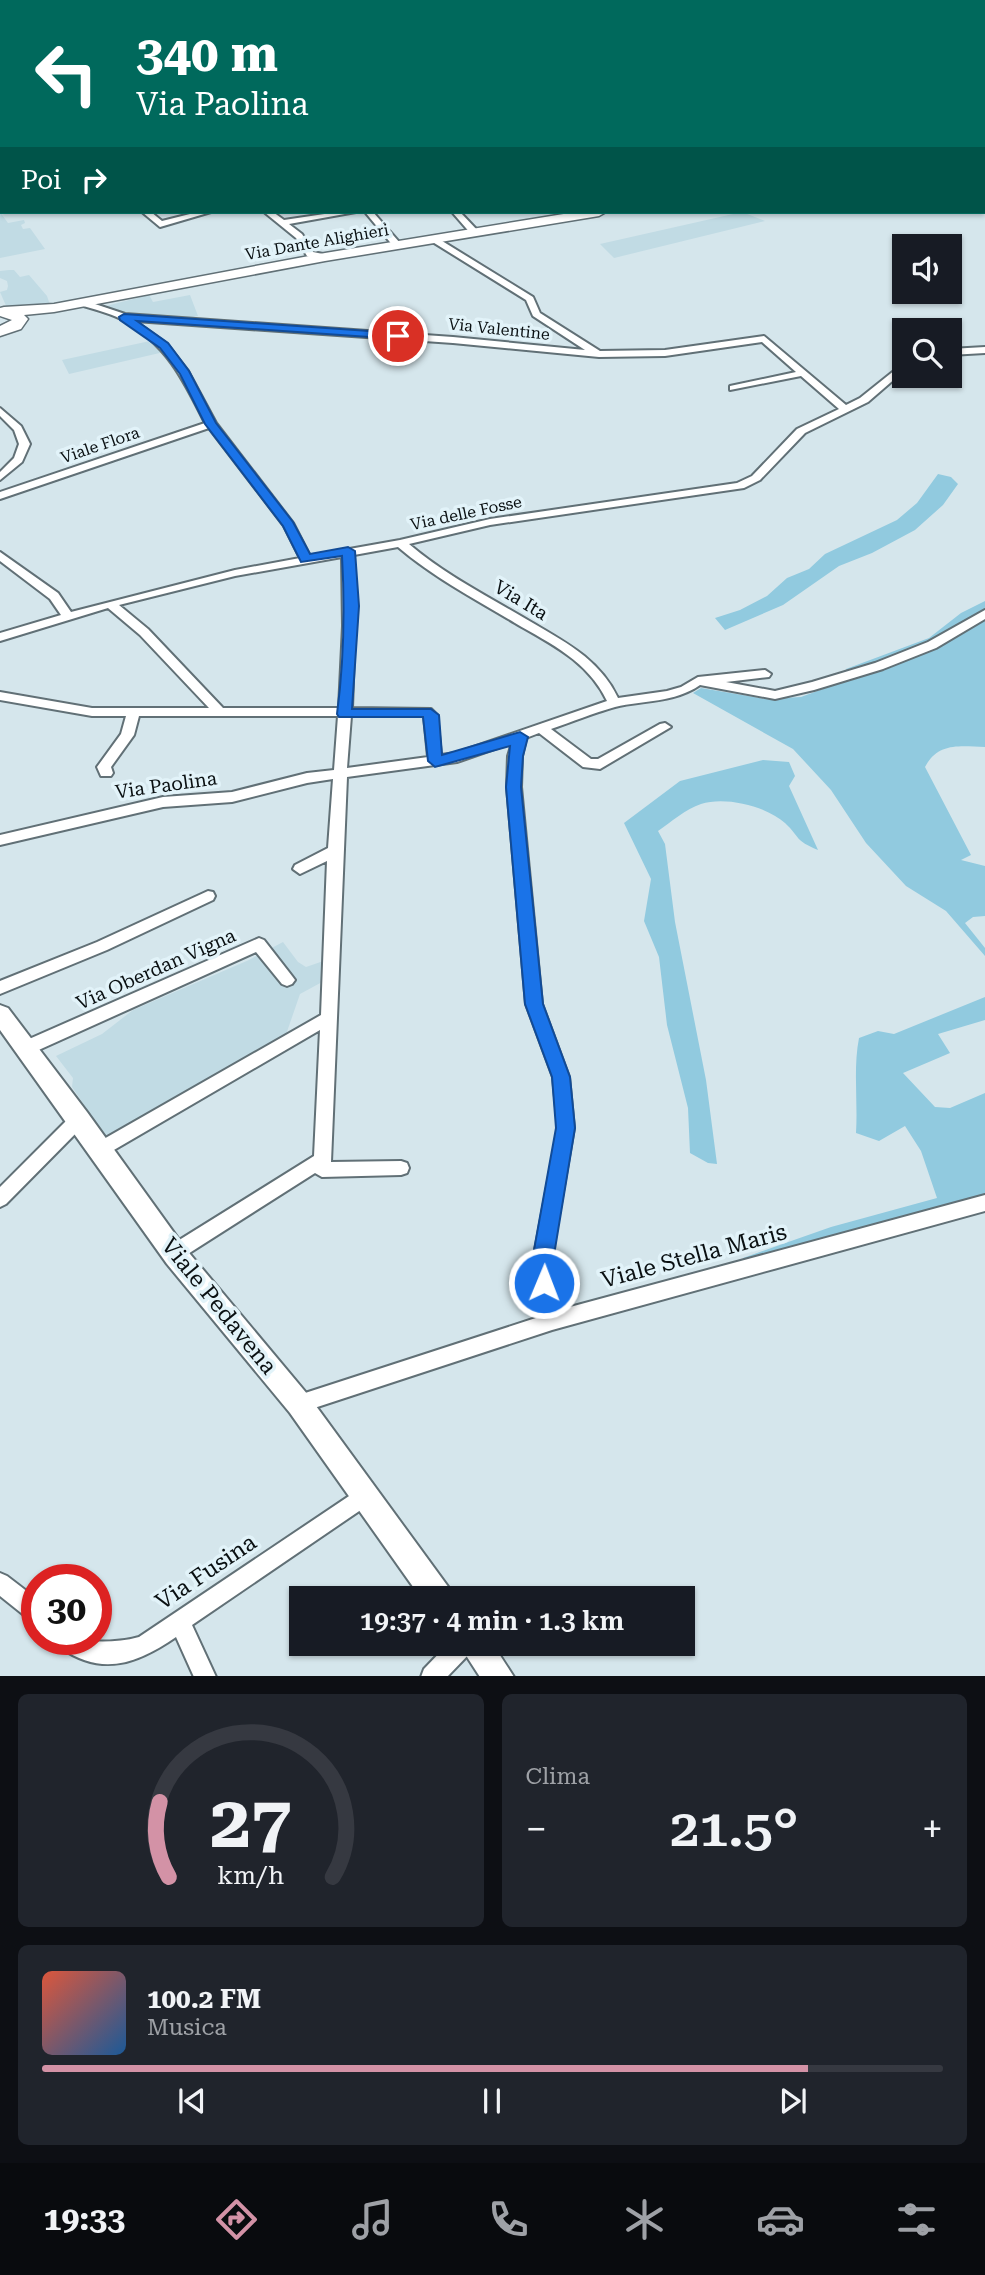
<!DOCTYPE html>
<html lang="it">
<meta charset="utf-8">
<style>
:root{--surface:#171b24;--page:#20242c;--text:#f1f3f6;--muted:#9ea1a6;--line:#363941;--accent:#d392a6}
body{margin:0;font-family:"Roboto Serif",serif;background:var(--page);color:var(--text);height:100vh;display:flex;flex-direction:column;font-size:26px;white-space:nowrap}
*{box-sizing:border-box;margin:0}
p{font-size:23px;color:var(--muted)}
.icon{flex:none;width:38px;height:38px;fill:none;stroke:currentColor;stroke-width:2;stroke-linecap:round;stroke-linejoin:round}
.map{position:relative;height:1676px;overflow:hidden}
.drawer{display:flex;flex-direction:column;gap:18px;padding:18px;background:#0d0f14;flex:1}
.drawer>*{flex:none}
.guide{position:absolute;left:0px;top:0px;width:985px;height:214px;box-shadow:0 2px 5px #0004;background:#00695c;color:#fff;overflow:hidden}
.fabs{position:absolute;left:892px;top:234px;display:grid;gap:14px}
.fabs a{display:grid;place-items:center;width:70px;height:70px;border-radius:0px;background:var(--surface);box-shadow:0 2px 5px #0004;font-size:35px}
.speed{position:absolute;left:21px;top:1564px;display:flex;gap:14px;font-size:35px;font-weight:700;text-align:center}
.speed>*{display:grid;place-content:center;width:91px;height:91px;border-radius:50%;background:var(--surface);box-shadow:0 2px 5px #0004;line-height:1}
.speed .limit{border:10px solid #d22;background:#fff;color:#111}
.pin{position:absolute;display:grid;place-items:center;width:60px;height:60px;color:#fff;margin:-30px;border:4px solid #fff;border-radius:50%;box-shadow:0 2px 7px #0007}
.me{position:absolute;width:77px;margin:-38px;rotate:1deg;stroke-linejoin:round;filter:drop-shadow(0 0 5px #0008)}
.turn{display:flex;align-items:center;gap:24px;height:147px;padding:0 21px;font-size:32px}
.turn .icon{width:91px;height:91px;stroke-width:2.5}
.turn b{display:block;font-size:49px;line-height:60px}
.then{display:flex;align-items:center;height:66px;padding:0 21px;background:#0003;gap:14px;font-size:26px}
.big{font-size:52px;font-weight:600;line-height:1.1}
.drawer .widget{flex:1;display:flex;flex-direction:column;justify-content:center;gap:10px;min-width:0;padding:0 24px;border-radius:10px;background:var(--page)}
.drawer .dial{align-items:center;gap:0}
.dial svg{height:182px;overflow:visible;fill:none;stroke:var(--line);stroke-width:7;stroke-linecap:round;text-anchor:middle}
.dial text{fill:var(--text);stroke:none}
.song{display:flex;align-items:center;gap:21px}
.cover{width:84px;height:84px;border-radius:10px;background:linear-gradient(135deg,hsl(10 70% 55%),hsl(210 70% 35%))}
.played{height:7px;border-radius:4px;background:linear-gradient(90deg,var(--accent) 85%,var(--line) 85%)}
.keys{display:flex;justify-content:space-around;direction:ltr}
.heat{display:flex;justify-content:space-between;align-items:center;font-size:38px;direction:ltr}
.drawer .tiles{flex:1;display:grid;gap:18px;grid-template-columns:1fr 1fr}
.widget:last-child{grid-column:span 2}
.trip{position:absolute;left:289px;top:1586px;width:406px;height:70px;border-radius:0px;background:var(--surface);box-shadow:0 2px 5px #0004;font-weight:600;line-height:70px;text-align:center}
.tabs{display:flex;height:112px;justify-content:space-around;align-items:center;background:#090b0e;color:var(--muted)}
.tabs .icon{width:49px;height:49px}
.tabs .current{color:var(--accent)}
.tabs b{font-size:32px;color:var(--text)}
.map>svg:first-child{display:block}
</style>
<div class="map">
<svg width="985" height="1677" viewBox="0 0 985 1677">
<rect width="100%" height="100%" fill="#d5e6ec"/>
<!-- built -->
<path fill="#c1dbe4" d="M0,212L8,223L24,220L25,223L21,225L23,229L30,228L45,249L0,258Z
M742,212L765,221L614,258L600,244Z
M9,270H14L20,277L29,275L47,296L50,305L7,308L0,292L7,290L8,286L7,281L0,278V271Z
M149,295L153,302L190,295L198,316L172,321L125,316L106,306Z
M150,341L164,352L69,374L62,360Z
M283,942L298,962L306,967L335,957V975L300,994L281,1049L110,1143L72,1087L73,1078L56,1056L102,1034L133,1010L249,960Z"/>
<!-- green -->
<path fill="#91cadf" d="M938,474L951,477L958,484L943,505L915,530L872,553L839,566L783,605L725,630L715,618L740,610L767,596L787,578L809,569L825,554L897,520L917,503Z
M985,601V613L954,631L845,677L846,669L929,638L961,613Z
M985,616V747C960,746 938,742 925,767L971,855L961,860L985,866V916L973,917L965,923L985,948V956L946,911L906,886L866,843L831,790L793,749L693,693L701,688L766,699L801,697L874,670Z
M763,760L789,762L795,776L789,786L818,850C794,840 801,838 785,823C766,806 725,796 701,804C686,809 671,822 658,831L665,844L675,922L706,1080L717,1164L708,1163L690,1153L688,1108L667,1025L659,957L644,921L651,879L624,823L680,781Z
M985,997V1020L938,1034L950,1053L903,1073L935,1107L950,1108L985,1093V1203L741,1272L743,1258L831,1227L937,1198L921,1151L905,1126L879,1141L856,1133C858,1101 853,1069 859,1038L878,1031L894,1034Z"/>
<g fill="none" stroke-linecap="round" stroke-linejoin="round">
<!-- stream -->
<path stroke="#41a0bf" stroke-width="2" d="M624,2L632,0"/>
<defs>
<path id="street" d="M984,45H985V50H984Z
M984,176H985V180H984Z
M0,196H2V200H0Z
M984,202H985V207H984Z
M142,212H151L162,221L198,212H211L160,227Z
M264,212H273L284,220L338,212H356L289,224L302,234L313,252L328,255L329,257L325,260L307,256L296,238Z
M365,212H373L400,243V247H394Z
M452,212H460L478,231V235H472Z
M434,236L533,297L540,313L600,351L665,350L764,336L846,405L860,398L905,362V370L868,402L805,433L760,480L744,488L490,525L409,544C444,574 487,596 526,619C563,641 599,658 618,698L667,691L681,687L698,677L765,670L771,674L769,677L726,682L775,691L812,682L875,663L928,642L985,610V619L936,648L883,669L814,690L775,699L700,685C674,703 644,700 615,707C593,713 572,722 551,729L591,759H598L660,724L665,723L671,727L600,769L583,767L539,733L526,738L522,756L521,787L542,1004L569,1077L574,1128L551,1261L559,1310L985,1195V1211L552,1330L299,1413L292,1411L289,1404L292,1397L299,1395L542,1316L533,1261L558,1128L553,1077L526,1004L507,787L508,756L512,743L457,762L347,777L331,1162L401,1161L407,1163L409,1168L407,1173L401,1175L322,1177L315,1173L180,1259L174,1261L168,1259L165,1253L168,1247L314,1156L320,1030L107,1154L101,1156L95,1154L93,1149L95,1144L321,1015L327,861L300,874L293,869L295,865L328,848L333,779L307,783L232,802L163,807L0,845V835L163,797L232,792L307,773L334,770L338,716H139L134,735L111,767L113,773L111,776H101L97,767L121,734L126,716H92L0,700V692L92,708H209L140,635L108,608L0,641V633L61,615L50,599L0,561V552L58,593L71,612L235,570L300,558L284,526L209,428L0,499V492L205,423C184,380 166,343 121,319C109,313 93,309 80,305V301L83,300L125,314L453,337L585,350L533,316L526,300L431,241V237ZM135,321L453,343L599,357L665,356L762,342L796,372L730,386V390L801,376L839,409L797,429L752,476L737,483L490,519L400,540L310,556L293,523L216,423L188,371L167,344ZM398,547C433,577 475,599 515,623C551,644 588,661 607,701L456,753L441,755L437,715L431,709L352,708L355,626L354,555ZM342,557L343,626L339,708H223L148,629L119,605L235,576ZM351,716H424L428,757L347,768Z
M985,347V353L950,355V349Z
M0,408L21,426L30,444L22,462L0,480V472L14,458L19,444L14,430L0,416Z
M208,891L213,892L215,896L213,900L107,950L0,994V981L97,942Z
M259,938L264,940L292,976L295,980L292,984L287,986L282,984L256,952L32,1053L26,1054L20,1053L18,1048L20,1043Z
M79,1112L85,1114L87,1119L85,1124L6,1204L0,1207V1187L73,1114Z
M364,1486L371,1489L374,1496L371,1503L192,1625L216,1677H194L176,1637C138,1663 103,1677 61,1648L58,1640C86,1640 111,1645 139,1637Z
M0,1573L7,1576L37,1599V1623L30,1620L0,1596Z
M449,1643H475L472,1651L447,1677H421L424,1669Z"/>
<path id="secondary" d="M379,0H394L378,2Z
M0,71H2V77H0Z
M0,1005L8,1008L87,1112L185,1248L308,1395L449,1588L453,1598H421L290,1413L167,1264L0,1030Z
M458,1643H492L514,1677H480Z"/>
<path id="primary" d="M985,88V96L984,97V89Z
M576,212H606L599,216L325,261L54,312L24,315L28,319L21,329L0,336V326L12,320L0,316V308L4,307L54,304L325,253Z"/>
</defs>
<!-- street casing -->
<use href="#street" stroke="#617076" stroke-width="4"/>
<!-- secondary casing -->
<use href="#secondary" stroke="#617076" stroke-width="4"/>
<!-- primary casing -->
<use href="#primary" stroke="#617076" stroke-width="3"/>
<!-- street -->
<use href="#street" fill="#fff" fill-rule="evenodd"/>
<!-- secondary -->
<use href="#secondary" fill="#fff" fill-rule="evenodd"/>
<!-- primary -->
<use href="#primary" fill="#fff" fill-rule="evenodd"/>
</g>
<!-- route -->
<path fill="#1a73e8" stroke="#114b97" stroke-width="2" d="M124,314L398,333L404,336L398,339L137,321L168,343L189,371L216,423L293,522L310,554L348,547L355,551L359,606L352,709H431L439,715L442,755L520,732L528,737L523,756L521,787L543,1004L570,1077L575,1128L553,1261L554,1283L551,1290L544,1292L537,1290L532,1261L556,1128L552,1077L525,1004L506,787L510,746L435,767L428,761L423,717H339L337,714C344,661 345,609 342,556L301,562L283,526L205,424L180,374L160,348L120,320L119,317Z"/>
<g text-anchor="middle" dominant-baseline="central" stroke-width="7" stroke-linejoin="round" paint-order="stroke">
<!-- far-street labels -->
<g font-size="16" fill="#0a1012" stroke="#e2f3f9">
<text transform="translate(317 242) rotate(-10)">Via Dante Alighieri</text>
<text transform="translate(499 329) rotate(6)">Via Valentine</text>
<text transform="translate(100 445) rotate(-19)">Viale Flora</text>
<text transform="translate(466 513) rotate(-12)">Via delle Fosse</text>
</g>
<!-- street labels -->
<g font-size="19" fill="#0a1012" stroke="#e2f3f9">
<text transform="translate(521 600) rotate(31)">Via Ita</text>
<text transform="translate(166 785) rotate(-8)">Via Paolina</text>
<text transform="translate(156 969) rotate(-24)">Via Oberdan Vigna</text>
</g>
<!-- near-street labels -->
<g font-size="23" fill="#0a1012" stroke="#e2f3f9">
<text transform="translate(694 1256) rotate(-15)">Viale Stella Maris</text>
<text transform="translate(219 1306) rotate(51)">Viale Pedavena</text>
<text transform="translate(206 1572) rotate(-34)">Via Fusina</text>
</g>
</g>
</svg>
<div class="fabs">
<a><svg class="icon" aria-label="sound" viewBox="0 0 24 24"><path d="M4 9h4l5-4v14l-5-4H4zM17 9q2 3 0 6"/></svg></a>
<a><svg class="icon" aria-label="search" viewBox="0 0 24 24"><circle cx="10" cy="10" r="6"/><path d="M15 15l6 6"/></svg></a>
</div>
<div class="speed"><div class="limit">30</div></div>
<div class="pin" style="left:398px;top:336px;background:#d93025"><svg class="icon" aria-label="arrive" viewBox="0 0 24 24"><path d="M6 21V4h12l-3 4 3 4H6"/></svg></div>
<svg class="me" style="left:544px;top:1283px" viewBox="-20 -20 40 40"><circle r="17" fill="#1a73e8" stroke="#fff" stroke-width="3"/><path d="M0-11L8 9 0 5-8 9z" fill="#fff"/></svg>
<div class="trip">19:37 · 4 min · 1.3 km</div>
<div class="guide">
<div class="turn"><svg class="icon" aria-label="left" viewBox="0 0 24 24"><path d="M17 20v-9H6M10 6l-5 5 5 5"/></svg><div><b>340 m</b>Via Paolina</div></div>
<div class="then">Poi<svg class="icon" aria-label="right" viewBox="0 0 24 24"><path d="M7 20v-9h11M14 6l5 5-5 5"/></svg></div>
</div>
</div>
<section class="drawer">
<div class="tiles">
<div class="widget dial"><svg viewBox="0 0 100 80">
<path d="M14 69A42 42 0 1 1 86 69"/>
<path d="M14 69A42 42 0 0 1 10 36" stroke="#d392a6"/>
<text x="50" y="56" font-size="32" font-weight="700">27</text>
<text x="50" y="72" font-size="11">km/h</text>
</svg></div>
<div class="widget"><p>Clima</p>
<div class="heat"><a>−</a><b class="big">21.5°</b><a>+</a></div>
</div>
<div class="widget">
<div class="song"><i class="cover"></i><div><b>100.2 FM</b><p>Musica</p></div></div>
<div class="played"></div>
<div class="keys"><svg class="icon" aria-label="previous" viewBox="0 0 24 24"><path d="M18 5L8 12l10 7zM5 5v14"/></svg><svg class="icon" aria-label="pause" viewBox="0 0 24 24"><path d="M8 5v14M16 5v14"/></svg><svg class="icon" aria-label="next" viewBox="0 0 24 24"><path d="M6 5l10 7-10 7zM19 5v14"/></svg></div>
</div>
</div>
</section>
<nav class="tabs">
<b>19:33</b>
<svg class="icon current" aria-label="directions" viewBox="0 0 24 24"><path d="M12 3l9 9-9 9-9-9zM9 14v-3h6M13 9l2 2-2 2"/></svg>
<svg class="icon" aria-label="music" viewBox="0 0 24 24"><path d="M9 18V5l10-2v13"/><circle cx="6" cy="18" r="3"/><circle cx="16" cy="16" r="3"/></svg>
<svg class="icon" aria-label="phone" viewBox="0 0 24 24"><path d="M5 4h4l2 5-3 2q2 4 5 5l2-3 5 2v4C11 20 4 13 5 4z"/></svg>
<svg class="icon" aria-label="climate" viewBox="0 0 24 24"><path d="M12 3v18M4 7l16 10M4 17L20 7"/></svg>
<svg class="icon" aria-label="car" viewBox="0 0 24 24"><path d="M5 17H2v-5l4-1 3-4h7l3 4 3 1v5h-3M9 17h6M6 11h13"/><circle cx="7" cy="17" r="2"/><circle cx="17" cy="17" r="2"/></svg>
<svg class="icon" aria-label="filters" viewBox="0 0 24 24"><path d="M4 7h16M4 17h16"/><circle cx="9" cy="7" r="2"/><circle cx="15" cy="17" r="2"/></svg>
</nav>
